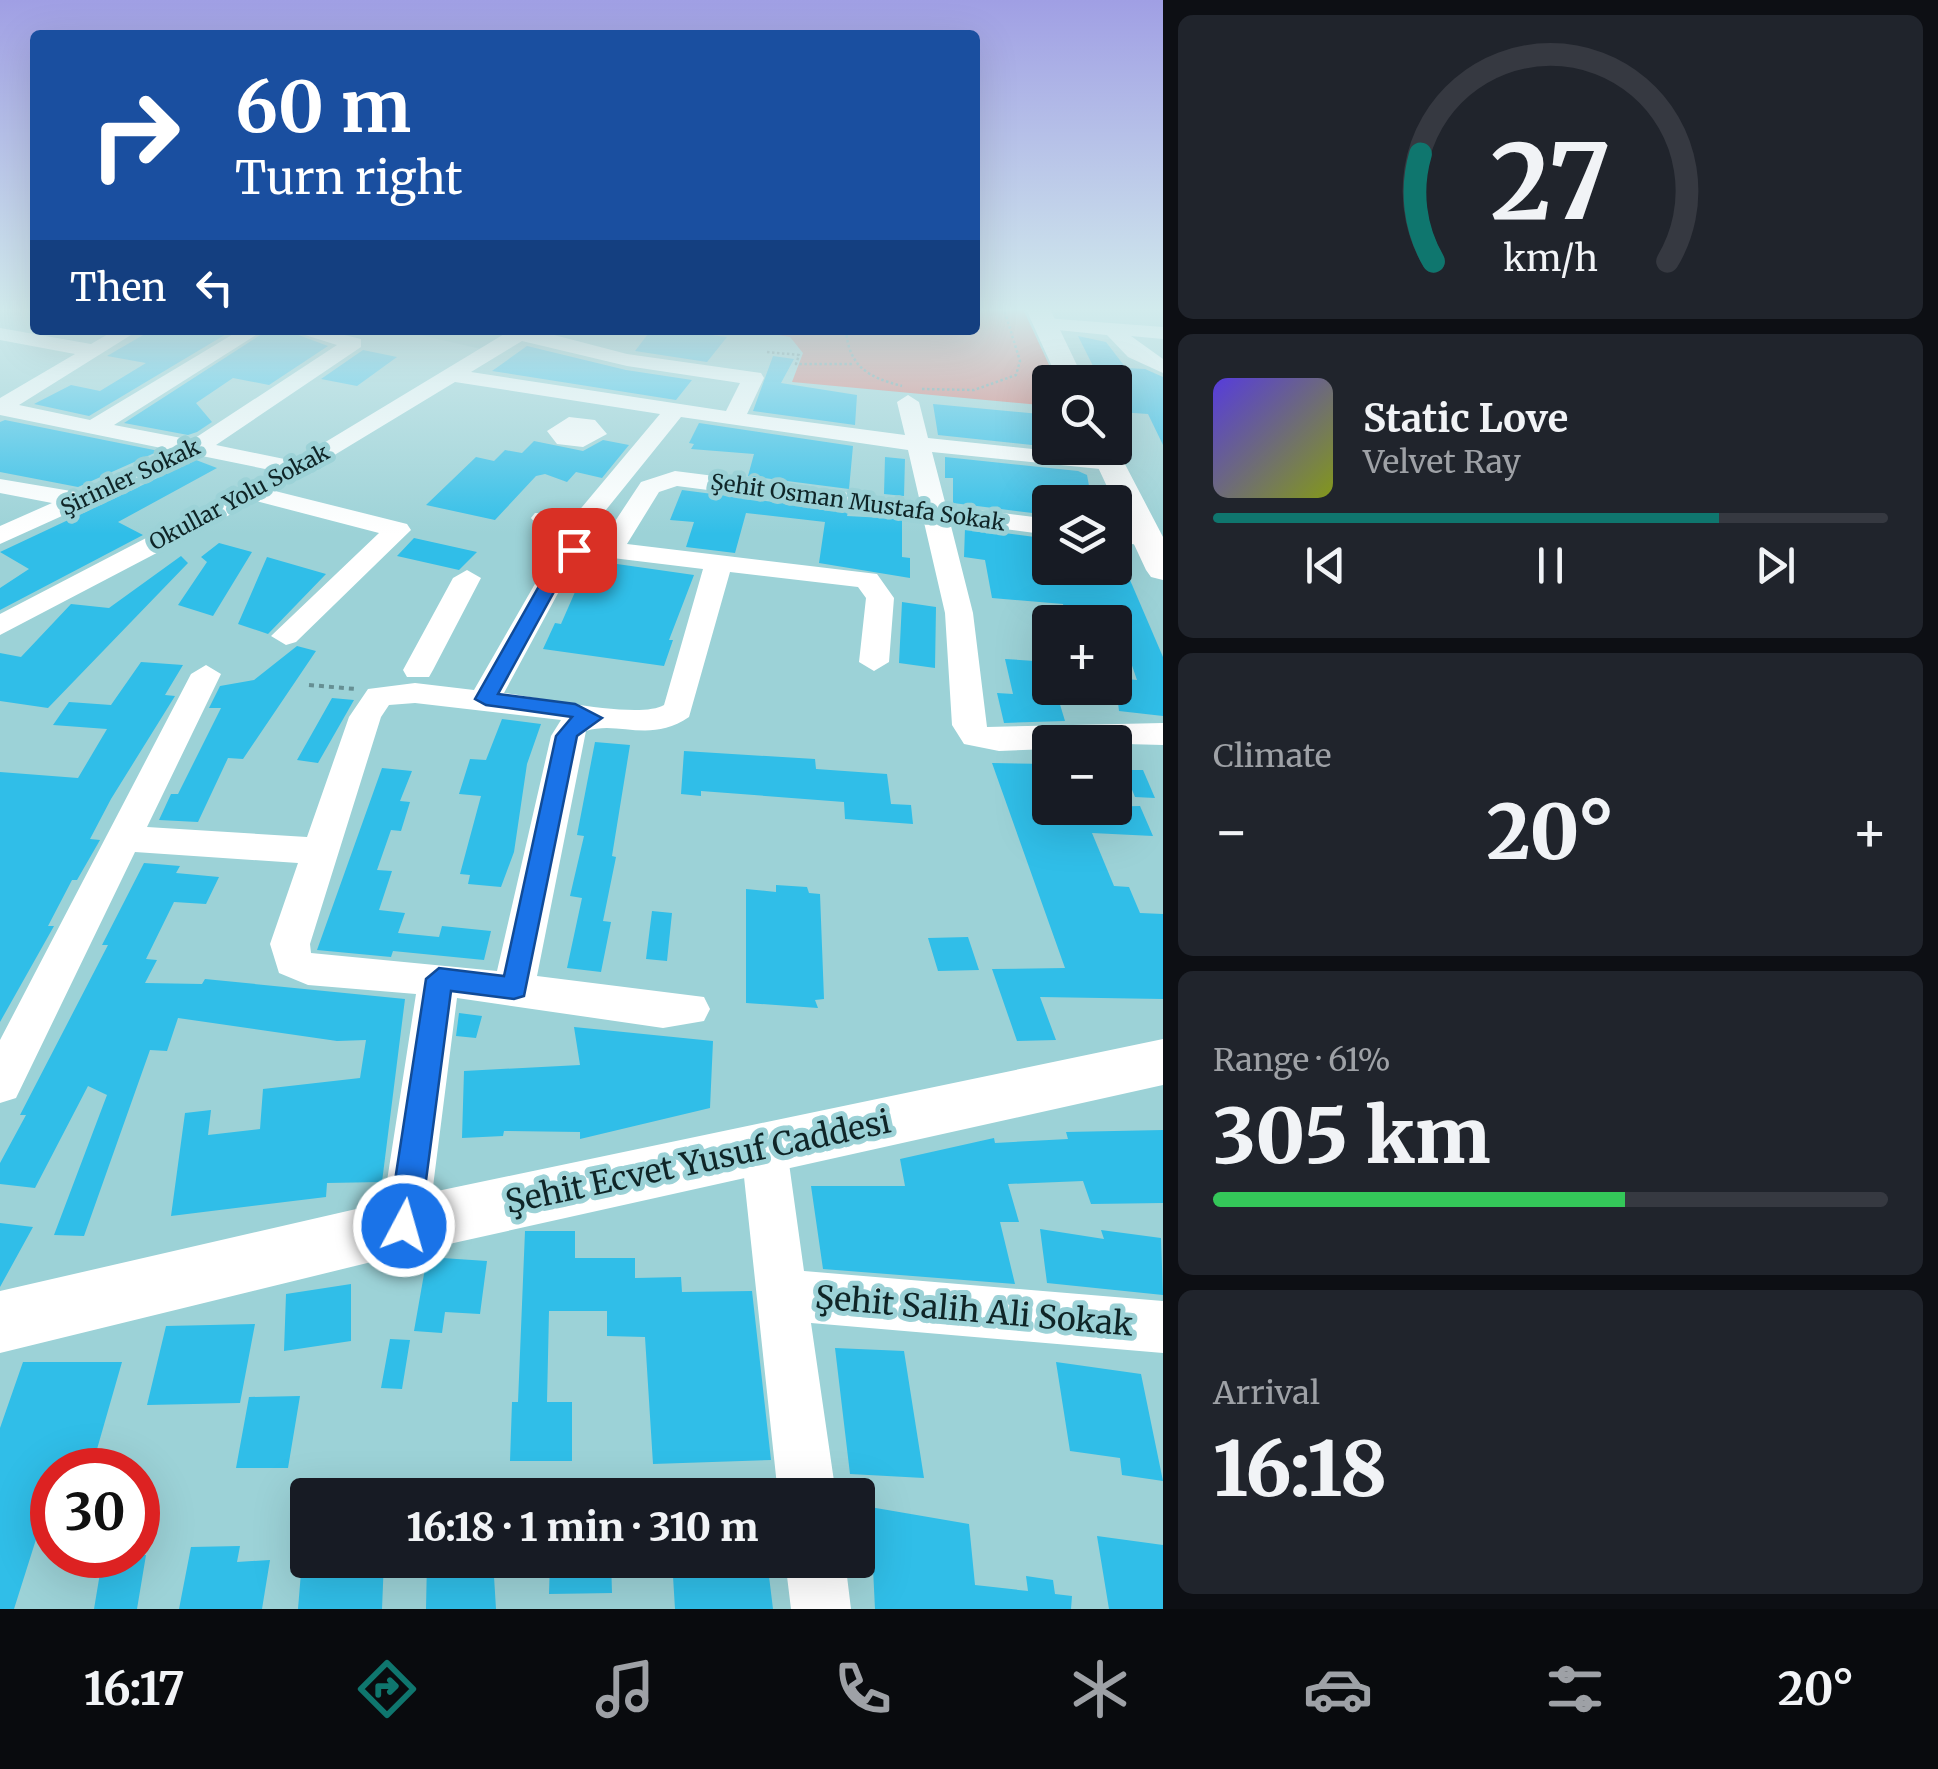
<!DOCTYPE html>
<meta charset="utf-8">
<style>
:root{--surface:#171b24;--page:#20242c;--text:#f1f3f6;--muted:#9ea1a6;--line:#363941;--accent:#0f766e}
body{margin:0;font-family:Merriweather,serif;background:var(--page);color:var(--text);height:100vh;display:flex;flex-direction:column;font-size:38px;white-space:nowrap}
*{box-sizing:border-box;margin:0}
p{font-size:32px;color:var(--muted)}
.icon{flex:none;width:55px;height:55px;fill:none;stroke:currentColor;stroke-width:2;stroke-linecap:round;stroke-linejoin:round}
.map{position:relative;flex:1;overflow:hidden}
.side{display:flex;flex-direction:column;gap:15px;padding:15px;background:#0d0f14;width:775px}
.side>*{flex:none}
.banner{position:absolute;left:30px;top:30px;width:950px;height:305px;border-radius:10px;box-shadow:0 10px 40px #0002;background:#1a4fa0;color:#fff;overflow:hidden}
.controls{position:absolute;left:1032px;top:365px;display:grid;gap:20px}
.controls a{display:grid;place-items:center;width:100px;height:100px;border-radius:10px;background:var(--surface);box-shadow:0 10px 40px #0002;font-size:50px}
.speed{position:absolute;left:30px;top:1448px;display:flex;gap:20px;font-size:50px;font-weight:700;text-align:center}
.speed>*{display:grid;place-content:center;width:130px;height:130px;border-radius:50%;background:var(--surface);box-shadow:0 10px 40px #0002;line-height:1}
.speed .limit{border:15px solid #d22;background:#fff;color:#111}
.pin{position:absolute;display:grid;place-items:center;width:85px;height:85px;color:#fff;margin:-42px;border-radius:20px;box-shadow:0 5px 15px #0006}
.me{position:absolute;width:110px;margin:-55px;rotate:6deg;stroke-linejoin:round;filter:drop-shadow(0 0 8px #0008)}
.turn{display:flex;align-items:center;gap:35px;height:210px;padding:0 40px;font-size:45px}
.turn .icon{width:130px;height:130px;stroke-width:2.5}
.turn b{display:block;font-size:70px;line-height:85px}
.then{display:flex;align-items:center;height:95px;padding:0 40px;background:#0003;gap:20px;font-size:38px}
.big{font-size:75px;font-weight:800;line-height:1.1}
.side .card{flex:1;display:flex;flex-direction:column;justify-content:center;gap:15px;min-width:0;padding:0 35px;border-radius:15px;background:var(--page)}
.side .dial{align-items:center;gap:0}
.dial svg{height:260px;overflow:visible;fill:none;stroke:var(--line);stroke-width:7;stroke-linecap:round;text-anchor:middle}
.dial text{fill:var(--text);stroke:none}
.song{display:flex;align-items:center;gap:30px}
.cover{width:120px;height:120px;border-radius:15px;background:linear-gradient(135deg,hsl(250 70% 55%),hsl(70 70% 35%))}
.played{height:10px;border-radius:5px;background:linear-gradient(90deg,var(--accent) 75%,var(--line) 75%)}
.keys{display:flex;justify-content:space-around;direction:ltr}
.heat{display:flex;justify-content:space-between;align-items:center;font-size:55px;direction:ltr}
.charge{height:15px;border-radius:8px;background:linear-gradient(90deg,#34c759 61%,var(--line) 0)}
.trip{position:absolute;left:290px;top:1478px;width:585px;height:100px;border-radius:10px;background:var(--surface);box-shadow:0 10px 40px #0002;font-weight:800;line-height:100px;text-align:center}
.dock{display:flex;height:160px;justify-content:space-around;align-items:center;background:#090b0e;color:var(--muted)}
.dock .icon{width:70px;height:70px}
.dock .active{color:var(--accent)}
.dock b{font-size:45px;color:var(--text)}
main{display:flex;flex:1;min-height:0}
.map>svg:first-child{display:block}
</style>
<main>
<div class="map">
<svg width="1163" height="1609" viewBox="0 0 1163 1609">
<rect width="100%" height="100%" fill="#9cd2d7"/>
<!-- built -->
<path fill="#87c7cd" d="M399,330H515L485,350Z"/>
<!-- green -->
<path fill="#db7571" d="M975,309H1023L1057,382H1050V406L792,382L803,353L790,337L755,331L975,330Z"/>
<!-- building -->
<path fill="#30bee8" d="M173,330H233L89,416L34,404L71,385L100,391L146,363L107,356L150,331L166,334Z
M268,330H285L328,346L269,385L233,378L196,403L212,422L197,432L188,435L124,423Z
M651,330H670L727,337L707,362L635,351Z
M1078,336L1106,342L1126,368L1145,369L1163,377V445L1148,414L1119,412L1115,382H1101Z
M527,346L626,370L692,380L676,400L492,371Z
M363,350L397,357L357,386L321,379Z
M773,356L794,359L781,383L857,395L855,425L753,411Z
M933,404L1050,415V447L938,435Z
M5,420L159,451L78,487L0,472V422Z
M699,423L853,446L849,489L748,476L754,454L691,449L694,444L689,443Z
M603,440L629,445L602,478L576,472L567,482L545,474L536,476L495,520L426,505L476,457L494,461L505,450L522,453L534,441L583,451Z
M885,457L905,459L904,496L884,494Z
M945,457L1078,471L1087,475L1092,502H1047L1049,515L953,503V478H945Z
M196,460L217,468L118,522L143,535L0,610V588L29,569L0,552Z
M682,490L848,512L847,516L902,519V557L910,558V578L819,563L825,522L746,513L735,553L686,547L694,522L670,520Z
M965,528L1050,539V572L1130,580L1163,657V716L1119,711L1115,678L1137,680L1117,622H1067L1063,604L992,598L985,560L964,557Z
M414,538L477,552L459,570L397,556Z
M219,543L252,552L213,616L178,605L207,562L201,557Z
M181,556L188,563L48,708L0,701V653L21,657L71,604L109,608Z
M267,557L326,574L268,634L238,624Z
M589,560L694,575L669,640H673L664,666L543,649L555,623L561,624Z
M902,602L936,607L935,668L899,663Z
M297,646L316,651L243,759L228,758L198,822L159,820L171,794H178L221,708H209L220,686L254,680Z
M1005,659L1050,662V688H1055L1065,721L1004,723L997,693L1013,694Z
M141,662L183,665L165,695L175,696L111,799L90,839L100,840L77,880H72L48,926H54L0,1022V772L78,778L107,729L53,725L69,702L111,705Z
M332,698L354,700L318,763L297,760Z
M502,719L541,724L527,764L514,852L501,887L468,884L470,875L460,874L481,796L459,794L470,759L486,760Z
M595,742L630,745L612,856L616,857L603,921L611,922L601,972L567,968L582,898L570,896L584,836L577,835Z
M684,751L815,759L816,769L887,774L891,804L911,805L913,824L845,819L844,802L701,791V796L681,794Z
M992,763L1050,764V808L1140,806L1153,836L1092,833L1114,886L1129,887L1140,913L1163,914V999L1040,997L1056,1040L1017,1041L992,969L1065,968Z
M382,768L412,771L400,801L410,802L401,831L391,830L377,870L392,871L379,910L405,913L398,933L439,937L442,926L491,931L484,960L393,951L391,957L317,950Z
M1124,770H1143L1155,798L1135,797Z
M144,863L180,866L176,873L219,877L206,904L174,902L146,959L157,960L145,983L202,984L205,979L405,999L382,1182L327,1183L326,1197L171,1216L185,1113L211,1110L208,1135L260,1129L263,1089L360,1078L366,1040L337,1041L178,1018L167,1051L150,1050L84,1236L54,1235L107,1095L88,1086L35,1188L0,1184V1163L26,1115H20L108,945H102Z
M776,885L807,887L809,893L820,894L824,999L815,1000L818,1008L746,1003V889L776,892Z
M652,911L672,913L667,961L646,959Z
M968,937L979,970L938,971L928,938Z
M459,1013L482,1016L476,1038L456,1036Z
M574,1027L713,1041L710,1108L580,1139V1132L504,1131L503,1136L462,1138L464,1071L580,1065Z
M1163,1130V1203L1091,1204L1083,1181L1008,1184L1019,1222H1000L1015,1284L823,1269L811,1186H905L900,1159L994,1138L995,1143L1068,1139L1066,1132Z
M0,1223L33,1227L0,1287Z
M1040,1229L1104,1239L1101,1230L1161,1238L1163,1295L1047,1283Z
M525,1231H575V1258H635V1278L681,1277L682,1292L752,1291L771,1460L653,1464L645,1337L607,1336V1311H549L547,1402H572V1461H510L512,1402H518Z
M427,1257L487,1261L480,1314L445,1312L442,1333L414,1331Z
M351,1284V1341L284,1351L286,1294Z
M255,1324L240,1403L147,1405L166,1326Z
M390,1339L410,1340L402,1389L381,1388Z
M835,1348L904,1351L924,1478L850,1474Z
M23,1362H122L91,1470H52V1511H45L14,1609H0V1428Z
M1056,1362L1141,1374L1163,1481L1122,1475L1120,1458L1070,1451Z
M300,1396L288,1468H236L249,1397Z
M870,1507L969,1524L975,1585L1028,1591L1026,1576L1053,1580L1055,1594L1072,1596L1071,1609H875Z
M1097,1536L1163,1545V1609H1109Z
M240,1546L237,1562L270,1560L262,1609H179L191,1547Z
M103,1555H146L137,1609H94Z
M302,1560H384L382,1609H298Z
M427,1560H493L496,1609H426Z
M550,1560H611L612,1593L549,1594Z
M672,1560H767L773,1609H675Z"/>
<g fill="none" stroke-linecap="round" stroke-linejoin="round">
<!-- path-far1 -->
<path stroke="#668f93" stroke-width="2.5" stroke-dasharray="2.5 2.5" stroke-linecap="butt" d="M846,330C849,367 868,377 902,386
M767,352L799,355L796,364H854
M922,389L974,390L1016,375L1020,361L1004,309"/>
<!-- path -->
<path stroke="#668f93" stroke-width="4" stroke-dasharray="5 5" stroke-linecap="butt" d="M309,685L356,689"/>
<!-- minor -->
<path fill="#fff" fill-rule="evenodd" d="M1045,318L1163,327V339L1131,336L1163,359V373L1128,357L1107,335L1038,328L1035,324Z
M0,328L91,344L115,330H139L19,405L90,420L240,330H264L114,425L192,440L337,345L289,330H324L361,339V347L216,445L294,461L511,330H535L627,354L761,373L764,378L747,414L905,435L897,402L908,395L919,402L928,438L1118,458L1122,463L1118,468L1110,470L932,452L946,506L1050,519V535L950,522L973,613L987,727L1163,723V745L1050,742V749L999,751L964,744L952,725L945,613L923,518L677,486L659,492L627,544L877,574L894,598L889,662L874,671L859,662L866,598L858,587L730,572L689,717C649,744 619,720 586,731L537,976L704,997L710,1009L704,1021L663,1028L457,998L428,1226L421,1243L404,1249L387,1243L380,1226L416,994L308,985L279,973L270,944L298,863L135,852L16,1098L0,1103V1040L191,674L206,665L221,674L147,827L307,837L349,717L368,689L415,683L474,690L555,549L585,539L602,541L641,482L675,471L920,502L908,450L681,417L593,526L535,523L531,518L535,513H577L660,414L455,382L275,491L407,524L411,530L296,642L286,645L271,636L379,533L256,501L0,635V614L275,471L197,455L0,544V526L52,503L0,493V479L77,492L171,450L0,415V398L75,354L0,340ZM522,341L627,366L740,383L726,411L471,372ZM588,555L703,569L664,705C639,720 538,697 504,693L576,560ZM415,703L561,720L551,736L497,971L311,953L310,944L381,717L389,705Z
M569,417L595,420L607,434L583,447L557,444L547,431Z
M1115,526L1157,532L1161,538L1148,546L1115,542Z
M467,570L481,578L433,670L429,677H407L403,670L453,578Z
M764,1128L780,1134L787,1149L804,1271L1163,1301V1353L811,1323L836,1495H778L741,1149L748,1134Z
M785,1560H845L851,1609H791Z"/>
<!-- major -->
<path fill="#fff" fill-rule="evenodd" d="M1026,309H1050L1085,382H1059Z
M1115,445L1163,537V580L1151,577L1146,570L1089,448Z
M1163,1039V1085L404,1254L0,1353V1291L404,1198Z"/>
</g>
<!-- sky -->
<linearGradient id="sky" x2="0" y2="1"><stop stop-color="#a09fe4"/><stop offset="0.58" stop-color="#d2ebed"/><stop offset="1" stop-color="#d2ebed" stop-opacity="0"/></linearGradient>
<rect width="1163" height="534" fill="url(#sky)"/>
<!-- route -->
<path fill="#1a73e8" stroke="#114b97" stroke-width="2.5" d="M574,544L583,550L572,559L498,694L575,704L602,718L577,736L524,996L514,999L451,991L420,1226L415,1237L404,1241L393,1237L388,1226L426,979L439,968L504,976L556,736L572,717L486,705L475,699L556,556Z"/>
<g text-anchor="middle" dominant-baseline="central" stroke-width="10" stroke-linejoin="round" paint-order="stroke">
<!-- far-street labels -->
<g font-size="22" fill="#0f2527" stroke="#9cd2d7">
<text transform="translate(130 477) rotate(-25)">Şirinler Sokak</text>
<text transform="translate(239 497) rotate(-28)">Okullar Yolu Sokak</text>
<text transform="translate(858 502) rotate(8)">Şehit Osman Mustafa Sokak</text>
</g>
<!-- near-street labels -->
<g font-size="32" fill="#0f2527" stroke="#9cd2d7">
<text transform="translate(698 1162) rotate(-12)">Şehit Ecvet Yusuf Caddesi</text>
<text transform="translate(974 1311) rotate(5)">Şehit Salih Ali Sokak</text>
</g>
</g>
</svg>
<div class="controls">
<a><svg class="icon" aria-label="search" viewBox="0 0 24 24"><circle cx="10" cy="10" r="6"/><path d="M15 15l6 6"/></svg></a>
<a><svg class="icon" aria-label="layers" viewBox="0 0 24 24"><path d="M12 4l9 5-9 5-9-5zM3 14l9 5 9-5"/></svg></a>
<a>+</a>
<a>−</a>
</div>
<div class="speed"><div class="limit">30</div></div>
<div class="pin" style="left:574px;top:550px;background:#d93025"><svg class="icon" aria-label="arrive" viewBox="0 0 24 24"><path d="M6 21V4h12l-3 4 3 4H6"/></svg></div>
<svg class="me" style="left:404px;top:1226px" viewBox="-20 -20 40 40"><circle r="17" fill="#1a73e8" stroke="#fff" stroke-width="3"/><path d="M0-11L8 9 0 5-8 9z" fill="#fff"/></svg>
<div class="trip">16:18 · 1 min · 310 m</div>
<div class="banner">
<div class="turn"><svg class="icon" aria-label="right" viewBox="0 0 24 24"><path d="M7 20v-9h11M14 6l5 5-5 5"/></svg><div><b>60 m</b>Turn right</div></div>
<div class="then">Then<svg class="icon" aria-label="left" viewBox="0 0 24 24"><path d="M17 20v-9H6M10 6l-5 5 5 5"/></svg></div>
</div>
</div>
<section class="side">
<div class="card dial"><svg viewBox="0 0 100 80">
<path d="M14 69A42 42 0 1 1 86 69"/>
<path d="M14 69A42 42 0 0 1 10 36" stroke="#0f766e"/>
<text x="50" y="56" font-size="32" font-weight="700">27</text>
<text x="50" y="72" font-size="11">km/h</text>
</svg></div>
<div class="card">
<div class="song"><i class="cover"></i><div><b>Static Love</b><p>Velvet Ray</p></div></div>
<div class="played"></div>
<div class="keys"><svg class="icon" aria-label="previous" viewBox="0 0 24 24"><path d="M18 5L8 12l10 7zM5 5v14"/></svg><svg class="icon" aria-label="pause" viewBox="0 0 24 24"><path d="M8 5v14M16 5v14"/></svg><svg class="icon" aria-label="next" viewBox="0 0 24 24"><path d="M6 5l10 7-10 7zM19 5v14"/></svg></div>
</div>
<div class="card"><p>Climate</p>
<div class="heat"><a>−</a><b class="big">20°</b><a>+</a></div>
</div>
<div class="card"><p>Range · 61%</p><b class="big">305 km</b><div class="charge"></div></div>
<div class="card"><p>Arrival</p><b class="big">16:18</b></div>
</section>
</main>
<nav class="dock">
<b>16:17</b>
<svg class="icon active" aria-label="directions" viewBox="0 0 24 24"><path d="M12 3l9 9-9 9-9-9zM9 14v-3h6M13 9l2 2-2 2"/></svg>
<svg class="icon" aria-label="music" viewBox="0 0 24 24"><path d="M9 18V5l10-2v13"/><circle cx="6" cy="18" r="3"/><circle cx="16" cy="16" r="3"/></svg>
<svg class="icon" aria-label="phone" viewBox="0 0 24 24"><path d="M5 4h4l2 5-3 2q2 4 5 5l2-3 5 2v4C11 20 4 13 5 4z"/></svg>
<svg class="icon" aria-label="climate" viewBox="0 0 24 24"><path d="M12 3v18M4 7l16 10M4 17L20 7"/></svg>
<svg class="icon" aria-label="car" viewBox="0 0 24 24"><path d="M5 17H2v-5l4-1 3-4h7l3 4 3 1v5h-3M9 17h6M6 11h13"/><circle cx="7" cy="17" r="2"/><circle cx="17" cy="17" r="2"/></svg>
<svg class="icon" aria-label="filters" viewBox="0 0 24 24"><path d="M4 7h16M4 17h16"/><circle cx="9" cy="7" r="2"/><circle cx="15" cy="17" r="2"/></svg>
<b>20°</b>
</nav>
